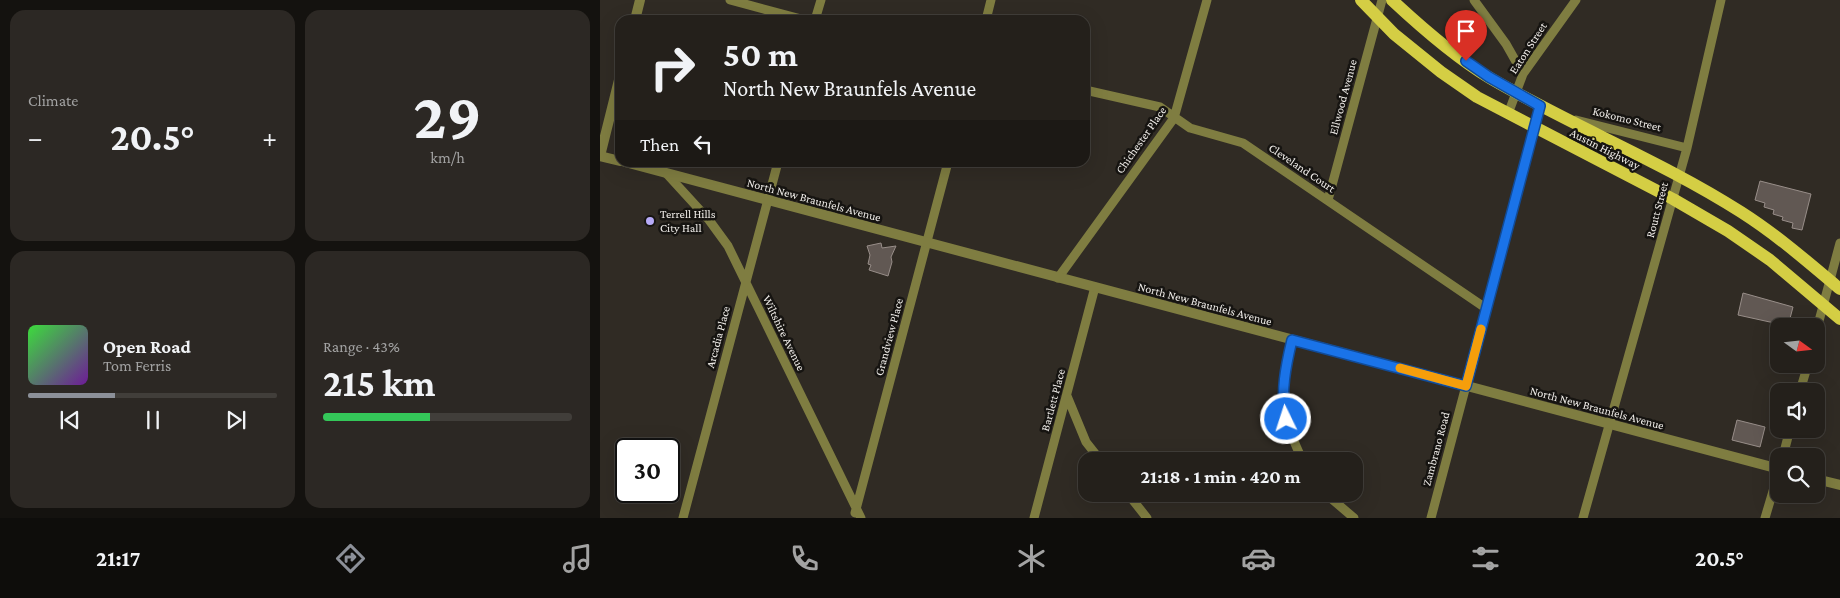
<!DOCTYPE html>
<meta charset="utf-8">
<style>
:root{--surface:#24201b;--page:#2c2824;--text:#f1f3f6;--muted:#a3a3a3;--line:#413e3a;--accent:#8c9099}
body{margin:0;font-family:"Crimson Pro",serif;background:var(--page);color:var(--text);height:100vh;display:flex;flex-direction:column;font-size:19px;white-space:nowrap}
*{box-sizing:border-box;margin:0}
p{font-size:16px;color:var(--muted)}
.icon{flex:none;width:28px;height:28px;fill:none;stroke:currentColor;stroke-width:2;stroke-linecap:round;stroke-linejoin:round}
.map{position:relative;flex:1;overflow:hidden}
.side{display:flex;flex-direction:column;gap:10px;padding:10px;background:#14120f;width:600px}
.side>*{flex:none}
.top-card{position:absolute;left:15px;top:15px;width:475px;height:152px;border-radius:15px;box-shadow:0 5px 20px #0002,0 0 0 1px var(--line);background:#24201b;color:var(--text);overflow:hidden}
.needle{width:32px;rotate:105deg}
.controls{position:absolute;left:1170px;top:318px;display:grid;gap:10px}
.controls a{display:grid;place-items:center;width:55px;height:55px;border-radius:10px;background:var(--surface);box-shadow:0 5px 20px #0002,0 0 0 1px var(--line);font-size:25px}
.speed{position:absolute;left:15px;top:438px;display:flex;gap:10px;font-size:25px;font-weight:700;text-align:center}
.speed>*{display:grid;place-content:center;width:65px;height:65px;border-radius:50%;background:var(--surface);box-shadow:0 5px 20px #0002,0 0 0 1px var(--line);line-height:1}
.speed .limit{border:2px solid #111;border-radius:8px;background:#fff;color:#111}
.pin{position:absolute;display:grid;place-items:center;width:42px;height:42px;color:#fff;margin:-51px -21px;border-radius:50% 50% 50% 0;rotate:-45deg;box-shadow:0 0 5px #0007}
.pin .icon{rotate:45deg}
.me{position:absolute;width:55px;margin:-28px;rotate:356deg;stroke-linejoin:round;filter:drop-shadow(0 0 4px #0008)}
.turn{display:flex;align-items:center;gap:18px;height:105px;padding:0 25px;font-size:22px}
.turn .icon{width:65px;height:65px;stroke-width:2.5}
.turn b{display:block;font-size:35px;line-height:42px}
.then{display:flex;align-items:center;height:48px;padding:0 25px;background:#0003;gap:10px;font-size:19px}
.big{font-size:38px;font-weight:700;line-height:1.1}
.side .tile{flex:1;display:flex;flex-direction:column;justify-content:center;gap:8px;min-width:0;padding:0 18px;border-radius:15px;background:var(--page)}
.side .dial{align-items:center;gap:0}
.dial b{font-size:65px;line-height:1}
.song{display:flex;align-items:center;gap:15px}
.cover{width:60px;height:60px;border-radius:8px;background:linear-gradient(135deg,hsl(120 70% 55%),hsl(280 70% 35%))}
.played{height:5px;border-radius:2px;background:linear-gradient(90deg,var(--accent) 35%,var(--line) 35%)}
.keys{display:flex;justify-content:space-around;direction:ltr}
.heat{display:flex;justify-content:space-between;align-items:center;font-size:28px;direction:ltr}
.charge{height:8px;border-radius:4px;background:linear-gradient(90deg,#34c759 43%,var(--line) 0)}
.side .tiles{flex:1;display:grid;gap:10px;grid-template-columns:repeat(2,1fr)}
.trip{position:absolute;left:478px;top:452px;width:285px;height:50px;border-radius:15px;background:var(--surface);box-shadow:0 5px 20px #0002,0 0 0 1px var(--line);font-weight:700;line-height:50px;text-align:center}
.dock{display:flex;height:80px;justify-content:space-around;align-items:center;background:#0e0d0b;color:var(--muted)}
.dock .icon{width:35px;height:35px}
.dock .current{color:var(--accent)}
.dock b{font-size:22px;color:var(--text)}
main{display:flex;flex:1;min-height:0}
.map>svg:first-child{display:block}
</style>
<main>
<section class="side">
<div class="tiles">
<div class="tile"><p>Climate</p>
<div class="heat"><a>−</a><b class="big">20.5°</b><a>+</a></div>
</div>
<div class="tile dial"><b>29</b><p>km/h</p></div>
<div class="tile">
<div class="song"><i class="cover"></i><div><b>Open Road</b><p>Tom Ferris</p></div></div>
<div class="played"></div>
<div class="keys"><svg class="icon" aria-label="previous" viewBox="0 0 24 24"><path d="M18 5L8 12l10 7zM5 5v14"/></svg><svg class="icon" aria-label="pause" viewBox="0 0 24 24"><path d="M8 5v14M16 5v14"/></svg><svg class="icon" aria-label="next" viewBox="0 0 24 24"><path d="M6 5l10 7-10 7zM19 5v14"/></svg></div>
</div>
<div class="tile"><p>Range · 43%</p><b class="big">215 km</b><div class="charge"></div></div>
</div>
</section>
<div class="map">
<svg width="1240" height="518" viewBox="0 0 1240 518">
<rect width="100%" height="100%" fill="#302b24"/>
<!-- building -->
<path fill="#615853" stroke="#988e89" d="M1160,181L1211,194L1202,230L1192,228L1193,223L1182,220L1183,217L1173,214L1174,210L1164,207L1165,203L1155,200Z
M281,243L282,248L296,246L291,257L292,262L288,276L269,270L271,265L268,264L270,255L267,246Z
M1143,293L1193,307L1188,326L1138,315Z
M1137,420L1165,427L1160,447L1132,440Z"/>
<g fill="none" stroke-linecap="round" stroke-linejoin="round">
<!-- minor -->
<path stroke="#7f7d41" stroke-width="9" d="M130,0L205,20
M874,0L906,44L923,74
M215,20L221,0
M386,20L391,0
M485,90L560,107L590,128L643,143L887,309
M908,114L923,74L976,0
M976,120L1087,148
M66,173L109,220L128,246L261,518
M728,200L782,0
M458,278L574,118L607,0
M1216,332L1240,243
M692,340C680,391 679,413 703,461
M1200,391L1208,364
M467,396L486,442L501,461
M1183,456L1190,429
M528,494L547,518
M726,494L754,518
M255,513L348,162
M83,518L178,162
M434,518L495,287
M831,518L940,106
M983,518L1087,148L1121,0
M1165,518L1179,471"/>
<!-- tertiary -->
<path stroke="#7f7d41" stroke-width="10" d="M35,20L40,0
M0,156L20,76
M0,156L20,161
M25,162L1179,469
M1216,479L1240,485"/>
<!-- primary -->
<path stroke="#d4ce44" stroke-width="12" d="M761,0L794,34L841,72L877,97L1073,199L1128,231L1170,260L1240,319
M792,0C822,28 855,57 890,78C972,126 1061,161 1141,212C1177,235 1208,262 1240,289"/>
</g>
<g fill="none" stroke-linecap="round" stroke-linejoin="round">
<defs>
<path id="route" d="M686,419C680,393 686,365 692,340L866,386L940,106L889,77L866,61"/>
</defs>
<!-- route casing -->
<use href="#route" stroke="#114b97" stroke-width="12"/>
<!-- route -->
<use href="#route" stroke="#1a73e8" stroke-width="9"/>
<!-- slow -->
<path stroke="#f59e0b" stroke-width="9" d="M800,368L866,386L881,329"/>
</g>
<!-- markers -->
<circle fill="#b7abf8" stroke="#161411" stroke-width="2" cx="50" cy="221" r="5"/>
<g text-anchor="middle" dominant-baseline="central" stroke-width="5" stroke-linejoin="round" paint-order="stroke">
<!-- street labels -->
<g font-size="12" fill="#efece8" stroke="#161411">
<text transform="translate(928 48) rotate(-57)">Eaton Street</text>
<text transform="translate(743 97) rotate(-75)">Ellwood Avenue</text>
<text transform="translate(1027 119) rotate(14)">Kokomo Street</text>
<text transform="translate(541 140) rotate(-55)">Chichester Place</text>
<text transform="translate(1005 149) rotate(27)">Austin Highway</text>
<text transform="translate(702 168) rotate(34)">Cleveland Court</text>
<text transform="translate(214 200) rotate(15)">North New Braunfels Avenue</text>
<text transform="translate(1057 210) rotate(-75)">Routt Street</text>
<text transform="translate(605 304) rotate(15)">North New Braunfels Avenue</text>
<text transform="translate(184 333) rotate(64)">Wiltshire Avenue</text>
<text transform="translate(118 337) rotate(-75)">Arcadia Place</text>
<text transform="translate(289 337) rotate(-75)">Grandview Place</text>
<text transform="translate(453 400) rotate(-75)">Bartlett Place</text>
<text transform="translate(997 408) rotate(15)">North New Braunfels Avenue</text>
<text transform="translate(836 449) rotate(-75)">Zambrano Road</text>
</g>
<!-- poi labels -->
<g font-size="12" fill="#efece8" stroke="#161411" text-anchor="start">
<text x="60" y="214">Terrell Hills<tspan x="60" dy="14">City Hall</tspan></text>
</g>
</g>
</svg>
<div class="controls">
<a><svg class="needle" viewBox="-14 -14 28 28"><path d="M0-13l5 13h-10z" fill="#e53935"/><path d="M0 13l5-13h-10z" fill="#a3a3a3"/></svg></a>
<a><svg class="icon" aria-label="sound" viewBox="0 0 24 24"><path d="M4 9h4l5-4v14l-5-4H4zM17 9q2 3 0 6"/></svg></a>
<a><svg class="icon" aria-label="search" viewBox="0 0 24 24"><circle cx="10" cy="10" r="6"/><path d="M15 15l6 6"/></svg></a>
</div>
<div class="speed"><div class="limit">30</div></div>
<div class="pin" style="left:866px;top:61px;background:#d93025"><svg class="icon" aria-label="arrive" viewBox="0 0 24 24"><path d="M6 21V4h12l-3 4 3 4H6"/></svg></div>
<svg class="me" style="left:686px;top:419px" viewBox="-20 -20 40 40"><circle r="17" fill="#1a73e8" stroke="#fff" stroke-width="3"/><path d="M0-11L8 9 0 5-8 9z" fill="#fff"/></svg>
<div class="trip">21:18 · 1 min · 420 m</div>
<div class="top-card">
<div class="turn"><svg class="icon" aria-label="right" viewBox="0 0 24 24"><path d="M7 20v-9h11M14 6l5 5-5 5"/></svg><div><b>50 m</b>North New Braunfels Avenue</div></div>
<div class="then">Then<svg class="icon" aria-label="left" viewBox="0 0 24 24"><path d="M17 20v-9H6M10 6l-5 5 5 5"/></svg></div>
</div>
</div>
</main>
<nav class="dock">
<b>21:17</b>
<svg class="icon current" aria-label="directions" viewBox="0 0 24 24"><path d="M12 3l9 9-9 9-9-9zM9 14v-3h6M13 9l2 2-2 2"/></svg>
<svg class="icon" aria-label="music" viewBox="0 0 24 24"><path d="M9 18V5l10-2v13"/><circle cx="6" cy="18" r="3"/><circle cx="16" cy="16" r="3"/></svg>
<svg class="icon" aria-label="phone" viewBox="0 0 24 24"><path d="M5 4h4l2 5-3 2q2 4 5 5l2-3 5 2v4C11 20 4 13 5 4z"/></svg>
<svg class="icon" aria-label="climate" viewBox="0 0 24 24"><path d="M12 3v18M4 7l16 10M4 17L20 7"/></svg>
<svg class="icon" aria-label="car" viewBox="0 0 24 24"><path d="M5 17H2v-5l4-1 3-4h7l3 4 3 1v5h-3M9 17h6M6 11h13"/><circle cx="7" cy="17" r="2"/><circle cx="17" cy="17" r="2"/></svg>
<svg class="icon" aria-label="filters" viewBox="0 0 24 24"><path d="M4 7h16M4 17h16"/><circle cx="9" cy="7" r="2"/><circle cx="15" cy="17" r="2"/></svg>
<b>20.5°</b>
</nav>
